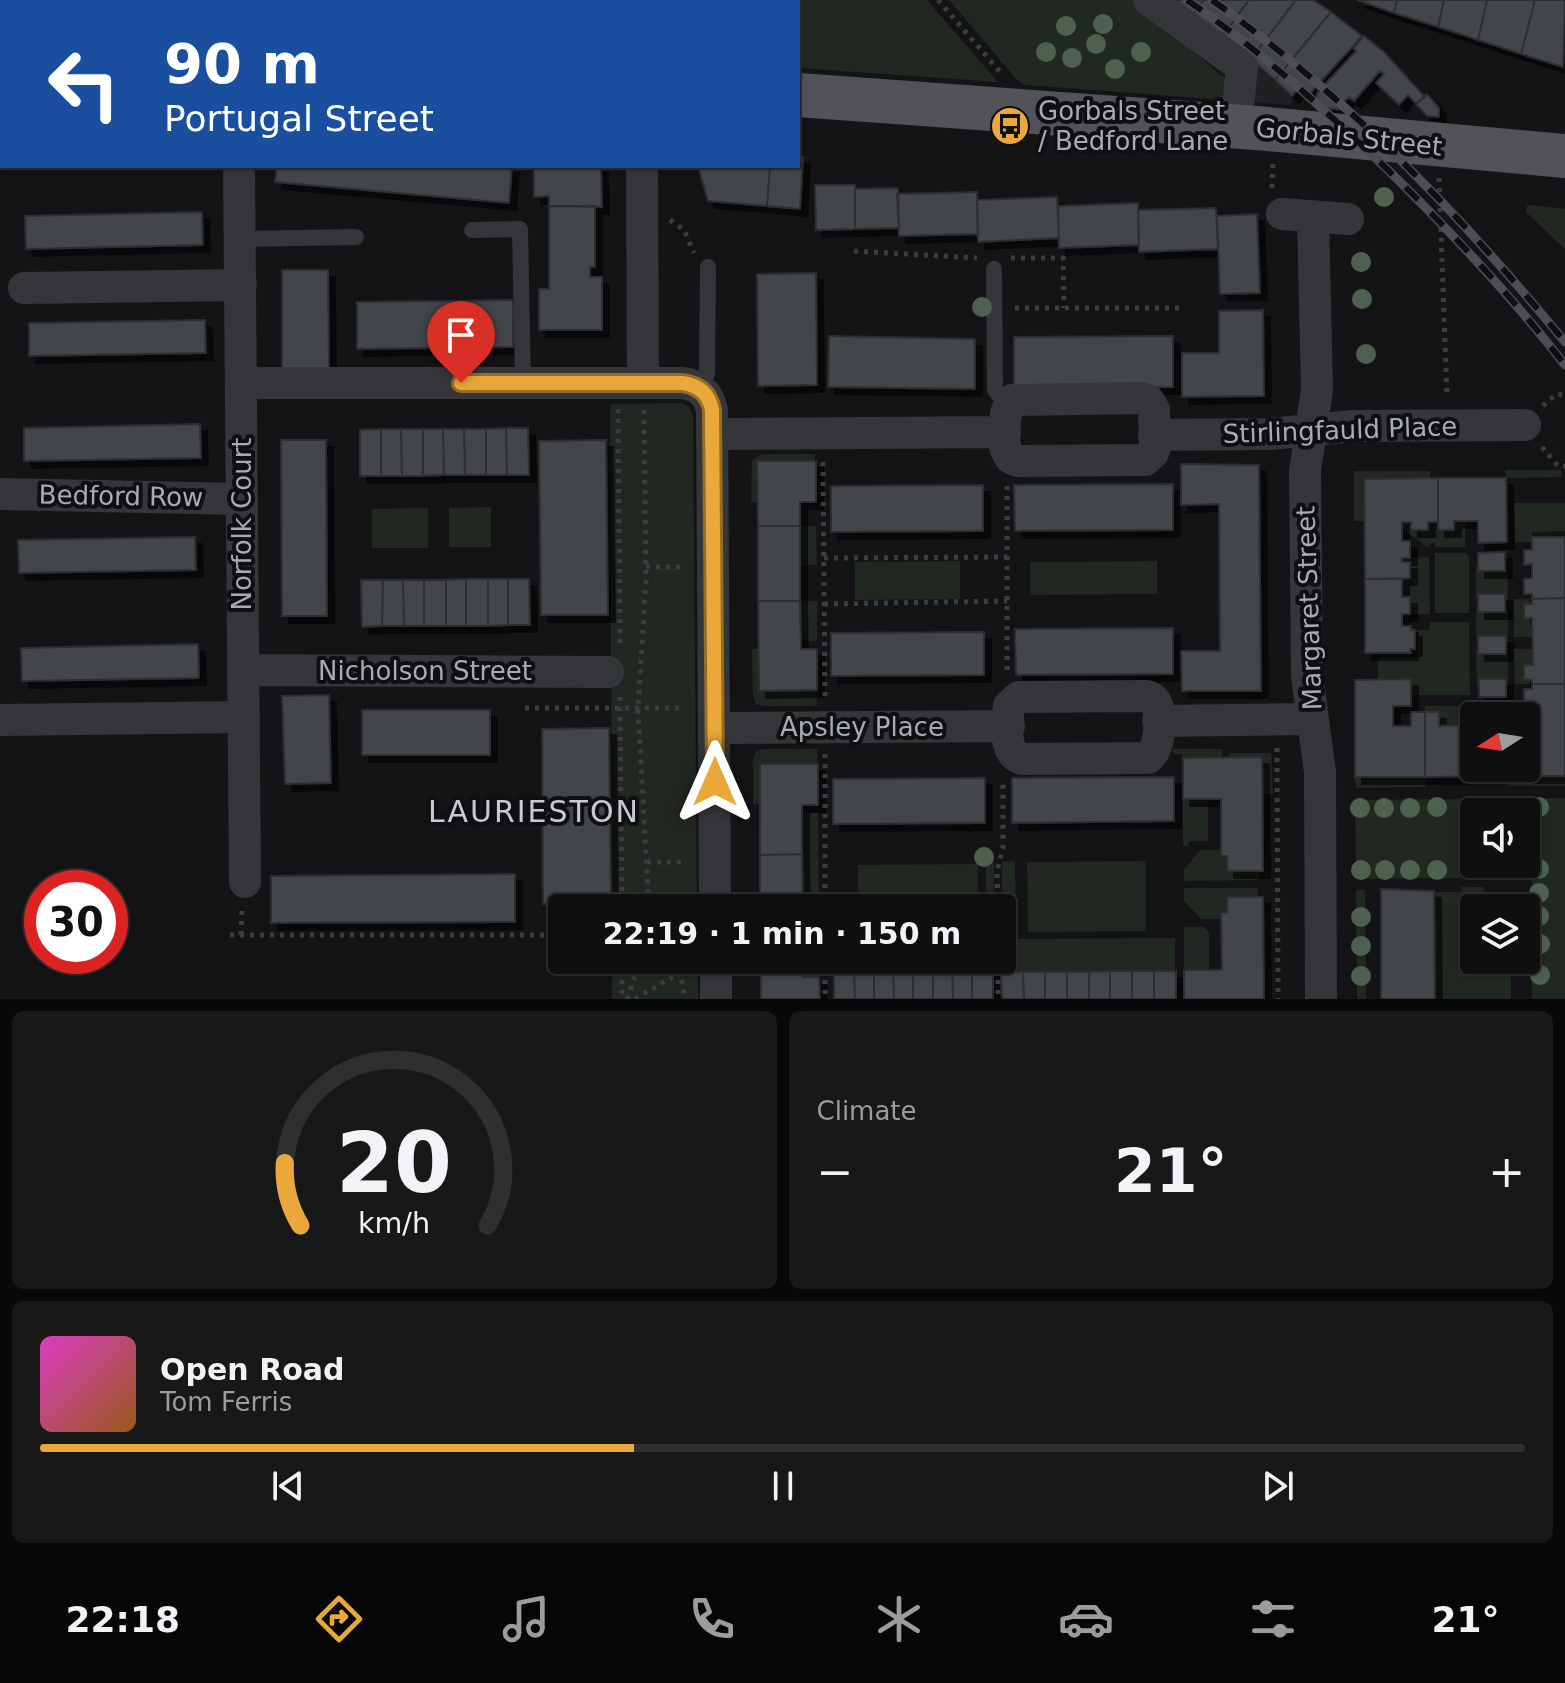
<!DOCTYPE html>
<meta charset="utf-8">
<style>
:root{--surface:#0f0f10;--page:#181819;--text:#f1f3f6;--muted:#9b9c9f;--line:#2f2f30;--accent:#e9a839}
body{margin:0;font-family:"DejaVu Sans",sans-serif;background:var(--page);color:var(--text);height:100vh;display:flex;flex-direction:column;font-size:30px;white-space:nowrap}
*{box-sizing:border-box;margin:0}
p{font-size:26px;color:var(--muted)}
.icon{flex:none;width:44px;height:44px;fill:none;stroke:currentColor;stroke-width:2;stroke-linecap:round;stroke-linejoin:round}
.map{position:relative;height:999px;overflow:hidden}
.panel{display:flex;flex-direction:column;gap:12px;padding:12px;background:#080809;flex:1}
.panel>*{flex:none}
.banner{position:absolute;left:0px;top:0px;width:800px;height:168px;box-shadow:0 2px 6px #0004,0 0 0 2px var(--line);background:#1a4fa0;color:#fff;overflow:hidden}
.needle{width:52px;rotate:258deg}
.buttons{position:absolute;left:1460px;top:702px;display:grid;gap:16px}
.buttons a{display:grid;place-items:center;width:80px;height:80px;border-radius:8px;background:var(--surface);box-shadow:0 2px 6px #0004,0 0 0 2px var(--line);font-size:40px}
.speed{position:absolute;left:24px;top:870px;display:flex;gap:16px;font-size:40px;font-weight:700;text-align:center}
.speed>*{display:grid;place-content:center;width:104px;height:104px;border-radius:50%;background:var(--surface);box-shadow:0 2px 6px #0004,0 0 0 2px var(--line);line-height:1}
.speed .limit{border:12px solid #d22;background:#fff;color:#111}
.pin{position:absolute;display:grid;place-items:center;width:68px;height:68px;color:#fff;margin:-82px -34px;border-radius:50% 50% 50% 0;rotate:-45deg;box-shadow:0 0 8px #0007}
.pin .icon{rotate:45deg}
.me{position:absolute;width:88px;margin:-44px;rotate:0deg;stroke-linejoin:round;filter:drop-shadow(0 0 6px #0008)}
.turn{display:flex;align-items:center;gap:28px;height:168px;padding:0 32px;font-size:36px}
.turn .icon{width:104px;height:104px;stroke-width:2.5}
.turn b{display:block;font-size:56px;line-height:68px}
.big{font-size:60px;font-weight:700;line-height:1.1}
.panel .card{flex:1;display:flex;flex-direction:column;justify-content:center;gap:12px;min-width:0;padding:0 28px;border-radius:12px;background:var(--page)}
.panel .dial{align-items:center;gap:0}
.dial svg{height:208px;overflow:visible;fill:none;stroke:var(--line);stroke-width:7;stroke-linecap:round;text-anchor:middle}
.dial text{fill:var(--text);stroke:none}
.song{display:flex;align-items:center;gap:24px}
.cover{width:96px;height:96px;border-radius:12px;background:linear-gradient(135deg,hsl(310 70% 55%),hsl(30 70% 35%))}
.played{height:8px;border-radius:4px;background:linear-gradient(90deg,var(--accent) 40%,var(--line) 40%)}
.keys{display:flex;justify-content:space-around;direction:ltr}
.heat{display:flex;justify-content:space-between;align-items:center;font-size:44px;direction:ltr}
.panel .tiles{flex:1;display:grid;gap:12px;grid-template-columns:1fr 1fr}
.card:last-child{grid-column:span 2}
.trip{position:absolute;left:548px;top:894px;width:468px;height:80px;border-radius:8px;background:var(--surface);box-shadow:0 2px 6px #0004,0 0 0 2px var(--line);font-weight:700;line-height:80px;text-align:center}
.dock{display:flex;height:128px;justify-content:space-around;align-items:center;background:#060606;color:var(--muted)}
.dock .icon{width:56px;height:56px}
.dock .on{color:var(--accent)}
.dock b{font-size:36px;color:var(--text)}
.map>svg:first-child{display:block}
</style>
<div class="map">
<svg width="1565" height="999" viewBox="0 0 1565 999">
<defs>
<filter id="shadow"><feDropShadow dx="7" dy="7" stdDeviation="0" flood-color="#0009"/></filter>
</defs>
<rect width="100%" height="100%" fill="#141416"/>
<!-- built -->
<path fill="#202023" d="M0,0H638L2,2V13Z
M1255,63L1292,96L1291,105L1251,102Z"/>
<!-- green -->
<path fill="#202821" d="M700,0H927L998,82L798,68V2H699Z
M949,0H1132L1227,80L1225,100L1025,85L1017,80Z
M1531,205L1565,209V249L1526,212L1527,206Z
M682,403L689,407L693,416L697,908H612L610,404Z
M762,454H815V461H758L757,502H751L752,460Z
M1505,470H1561L1562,477L1506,478Z
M1354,471H1430V478L1364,479V521H1354Z
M1514,503H1565V531L1532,532V542H1515Z
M491,507V547H449V508Z
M428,508V548H372V509Z
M1454,521H1465V547H1435L1434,543L1429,544V548L1402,529V522H1438V530H1454Z
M800,526H816L817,565H800Z
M1435,553H1465L1469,556V613H1435Z
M1429,557L1430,614H1410V597H1402V579L1410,578V562H1402V558Z
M960,561V599L855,600V562Z
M1157,561V594L1030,595V562Z
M1476,565L1505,571V565H1507L1508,600H1506L1505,594L1476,600Z
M1514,599H1532V604H1524V618H1532V637H1514Z
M800,601H817V641H800Z
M1476,606L1479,612H1505V606H1508V642H1476Z
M1430,622H1469L1470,695H1411L1378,680V658L1417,657V630H1429Z
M1479,648V654H1505L1506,648H1508V685L1479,679V685H1477L1476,649Z
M752,649H759V690H816L817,706H763L756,704L753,696Z
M1514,649H1532L1533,665L1524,666V679L1532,680V684H1515Z
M1425,706H1460V725L1439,726L1425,712Z
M1473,706H1508V712H1494L1493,716H1474L1473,725Z
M763,749H817V764H760V804H753V759L756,752Z
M1173,749H1222V757L1183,758V754H1173Z
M1230,753H1271L1273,794H1262V757H1229Z
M1508,776H1565V786H1508Z
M1355,777H1425V787L1356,788Z
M1565,798V999H1532V878H1474V864H1526V812H1474V852V799Z
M1183,799H1208V841H1189L1188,846H1183Z
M1461,799L1460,878L1356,879L1355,800Z
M802,813H818L819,894H802Z
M1201,850H1221V856H1227L1228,871H1258V880L1184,881V869Z
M994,860V908H986V861Z
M1015,861L1016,932H1002V862Z
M1146,861V931L1028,932L1027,862Z
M978,864V897H959V908H858V865Z
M1461,887H1483L1484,892H1511V908H1474V960H1511V999H1435L1434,892H1462Z
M1184,888H1258V897L1227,913H1222L1221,919H1201L1184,901Z
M1356,890H1365L1366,999H1357Z
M1184,927H1204L1209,933V970H1184Z
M1175,938V971L1002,972V939Z
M612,960H698V999H612Z
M834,960H992V965L835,966Z"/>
<!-- building -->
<path fill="#434449" stroke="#2e2e32" stroke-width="2" filter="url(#shadow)" d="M0,0H204L2,2V7Z
M204,0H303L204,2Z
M303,0H447L303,2Z
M1168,0H1204L1192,16Z
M1204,0H1249L1222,37L1192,16Z
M1249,0H1296L1251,59L1222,37Z
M1296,0H1313L1331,12L1275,80L1251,59Z
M1357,0H1397L1394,13Z
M1397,0H1444L1438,27L1394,13Z
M1444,0H1487L1478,40L1438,27Z
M1487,0H1535L1521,54L1478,40Z
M1535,0H1565L1563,67L1521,54Z
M1331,12L1362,36L1306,98L1297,90L1292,96L1275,80Z
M1364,36L1384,52L1425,97L1416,104L1408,95L1399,105L1376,83L1384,74L1380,71L1354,101L1349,97L1345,101L1344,110L1316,107L1317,93L1356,51L1353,48Z
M1427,94L1439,108V117L1427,116L1416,104Z
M798,157H803L800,209L767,206L770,166H798Z
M277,166H512L509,203L275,182Z
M534,166H601L602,207L549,206V196L534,197Z
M698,166H770L767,206L708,201Z
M815,185H855V229L816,230Z
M898,188L899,228L855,229V189Z
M977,192L978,234L899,236L897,194Z
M1057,197L1059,238L978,242L977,200Z
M1138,203L1139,245L1059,248L1058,206Z
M549,206H595V267H590V277H602V330H539V289H549Z
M1216,208L1218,249L1139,252L1138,210Z
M202,212L203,245L26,249L25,216Z
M1257,214L1260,293L1220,294L1217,216Z
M282,270H328L329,368H282Z
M816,273L817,385L758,386L757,274Z
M513,300V347L357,349V302Z
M1263,310L1264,396L1182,397V353H1219V311Z
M205,320L206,353L29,356V323Z
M829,336L975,339V389L828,387Z
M1173,336V387L1014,388V337Z
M200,424L201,458L24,461V428Z
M506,428L507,475H486V429Z
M506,428H528L529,475H507Z
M381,429V476H360V430Z
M381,429H401L402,476H381Z
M401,429H423V476H402Z
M423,429H443L444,475L423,476Z
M443,429H464L465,475H444Z
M464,429H486V475H465Z
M281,440H326L327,616H282Z
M606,440L608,615H541L539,441Z
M757,461H816V502H800V526H758Z
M1181,464L1259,465L1261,691H1182L1181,651H1220L1219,504L1181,505Z
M1438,478H1506L1507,542L1478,543V521H1454V530H1438Z
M1438,478V522H1428V530H1411V522H1402V541H1410V558H1402V562H1410V578L1365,579L1364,479Z
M1173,484V530L1015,531L1014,485Z
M983,485V531L831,532V486Z
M758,526H800V601H758Z
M195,537L196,570L19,573L18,540Z
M1532,537H1565V598L1532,599V594H1524V579L1532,578V564L1524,565V550H1532Z
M1505,552V571H1478V553Z
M466,579V626H446V580Z
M466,579H488V626H466Z
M488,579H508V625L488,626Z
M508,579H529L530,625H508Z
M1365,579H1402V597H1410V614H1402V626H1411V630H1415V649H1410L1411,653H1365Z
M361,580H383L382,626L362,627Z
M383,580H403L404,626H382Z
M403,580H424V626H404Z
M424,580H446V626H424Z
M1478,594H1505V612H1478Z
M1565,598V684H1532V680L1524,679V665H1533L1532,618H1524V604H1532V599Z
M758,601H800L801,649H817V690L759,691Z
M1173,628V674L1016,675L1015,629Z
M984,632V675L831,676V633Z
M1478,636H1506V654H1478Z
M198,644L199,678L22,681L21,648Z
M1411,679V706H1393V726H1411V712H1425V777H1355V680Z
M1479,679H1506V697H1479Z
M1532,684H1565V776H1508V768H1526V725H1540V705L1524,706V689H1532Z
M329,695L331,783L285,784L282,696Z
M362,710H490V755H362Z
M1425,712H1439V726L1474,725V768H1508V776L1425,777Z
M1493,712H1508V716H1493Z
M1508,712H1522V716H1508Z
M609,728L611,903L543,904L542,729Z
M1262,757L1263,871H1227V856H1221V799H1183V758Z
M760,764H818V805H802V854L760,855Z
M1174,777V821L1012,823V778Z
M985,778V823L833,824V779Z
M802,854L803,908H760V855Z
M515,874V922L271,923V876Z
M1381,889L1434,891L1435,999H1381Z
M1227,897H1263L1264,999H1184V970H1222L1221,912L1227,913Z
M761,960H803V977H819L820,999H761Z
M913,965L933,966V999H913Z
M913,965V999H894L893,966Z
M952,965H972V999H953Z
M952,965L953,999H933V966Z
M972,965H993V999H972Z
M834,966H854L855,999H834Z
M854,966H874V999H855Z
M874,966H893L894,999H874Z
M1110,971H1132V999H1110Z
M1110,971V999H1089V972Z
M1132,971H1154V999H1132Z
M1154,971H1176V999H1154Z
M1001,972H1023L1024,999H1002Z
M1023,972H1045V999H1024Z
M1045,972H1067V999H1045Z
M1067,972H1089V999H1067Z"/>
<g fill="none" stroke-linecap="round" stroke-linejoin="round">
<!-- path -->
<path stroke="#3b3d41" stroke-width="5" stroke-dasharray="4 6" stroke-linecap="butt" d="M938,0L1002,74
M1439,178L1447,396
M1272,188L1273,162
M670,220L684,230L694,253
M854,251L977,258
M1011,258H1063L1064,308
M1015,308H1179
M1543,406L1556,394L1565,395
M618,409L620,647
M644,410L646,581L638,708L649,908
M1542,447L1558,466H1565
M823,462L825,700
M1007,486V672
M824,558L1007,557
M646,567H685
M824,604L1007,601
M620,697L622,908
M525,708H684
M1277,748L1278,999
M825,754V908
M647,862H686
M998,908L997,871L1003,848V782
M230,935H562
M241,935L242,907
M622,960V999
M679,960L684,995
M825,960V999
M998,960V999
M627,999L641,960
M635,999L681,972"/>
<!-- lane -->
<path stroke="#35363a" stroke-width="16" d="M472,230L520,229L523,383
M240,239L356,237
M994,269L995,390L1008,405
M701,389L707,373L708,267"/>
<!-- street -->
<path stroke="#35363a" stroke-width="32" d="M1149,0L1242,67L1236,126
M669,2L670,0
M239,166L245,882
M642,166L643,383
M1282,214L1348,219
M1313,217L1317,390L1305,471L1307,676L1320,772L1321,999
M24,288L241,285
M241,383H682C699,385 709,394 712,410L715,908
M1143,398L1149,401L1154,410L1155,447L1153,453L1145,460L1019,461C1013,459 1011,460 1008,454C1001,443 1004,409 1012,400Z
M712,434L1005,432
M1154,435L1269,434L1353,426L1525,425
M0,494L242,499
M243,670L608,672
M1146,696C1152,698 1154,698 1157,705C1162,717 1160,750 1148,758L1022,759C1003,753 1007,723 1009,706L1019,697Z
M0,720L244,717
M1158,721L1312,719
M714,728L1009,726
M716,960V999"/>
<!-- primary -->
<path stroke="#515359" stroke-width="44" d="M0,38H2
M798,95L1256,128L1565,156"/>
<defs>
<path id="rail" d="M1187,0C1260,50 1324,109 1388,170C1451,232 1511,295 1565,365
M1212,0C1345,95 1462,216 1565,342"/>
</defs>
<!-- rail casing -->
<use href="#rail" stroke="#4c4e53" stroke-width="9"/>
<!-- rail -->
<use href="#rail" stroke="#0f0f11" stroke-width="6" stroke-dasharray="18" stroke-linecap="butt"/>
</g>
<!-- trees -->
<g fill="#4e6150">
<circle cx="1103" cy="24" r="10"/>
<circle cx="1066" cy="26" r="10"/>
<circle cx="1096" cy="44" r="10"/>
<circle cx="1046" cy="52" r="10"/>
<circle cx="1141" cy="52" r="10"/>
<circle cx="1072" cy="58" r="10"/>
<circle cx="1115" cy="69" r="10"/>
<circle cx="1384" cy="197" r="10"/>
<circle cx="1361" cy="262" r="10"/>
<circle cx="1362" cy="299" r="10"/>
<circle cx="982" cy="307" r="10"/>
<circle cx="1366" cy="354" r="10"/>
<circle cx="1437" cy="807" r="10"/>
<circle cx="1539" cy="807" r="10"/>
<circle cx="1360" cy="808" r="10"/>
<circle cx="1384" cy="808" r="10"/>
<circle cx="1410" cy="808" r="10"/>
<circle cx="984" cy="857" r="10"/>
<circle cx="1539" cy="869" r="10"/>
<circle cx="1361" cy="870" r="10"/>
<circle cx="1385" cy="870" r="10"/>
<circle cx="1410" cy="870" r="10"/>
<circle cx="1437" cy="870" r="10"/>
<circle cx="1539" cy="893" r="10"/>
<circle cx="1539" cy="916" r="10"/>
<circle cx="1361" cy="917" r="10"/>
<circle cx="1540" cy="944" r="10"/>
<circle cx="1361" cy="946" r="10"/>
<circle cx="1540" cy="975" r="10"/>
<circle cx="1361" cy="976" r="10"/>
</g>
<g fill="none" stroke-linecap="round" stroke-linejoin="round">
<defs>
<path id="route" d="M461,383H682C699,385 709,394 712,410L715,782"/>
</defs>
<!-- route casing -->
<use href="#route" stroke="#976d25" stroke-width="20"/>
<!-- route -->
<use href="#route" stroke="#e9a839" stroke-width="14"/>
</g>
<!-- icons -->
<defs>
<symbol id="bus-disc" viewBox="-11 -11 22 22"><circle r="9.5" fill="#e9a839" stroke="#0f0f11"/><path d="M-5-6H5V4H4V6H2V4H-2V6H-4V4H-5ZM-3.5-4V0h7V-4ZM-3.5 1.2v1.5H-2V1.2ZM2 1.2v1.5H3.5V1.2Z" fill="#111"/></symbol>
</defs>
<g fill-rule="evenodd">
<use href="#bus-disc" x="988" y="104" width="44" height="44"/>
</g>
<g text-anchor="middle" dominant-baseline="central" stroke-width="8" stroke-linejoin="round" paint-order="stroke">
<!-- poi labels -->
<g font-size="26" fill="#a6abb5" stroke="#0f0f11" text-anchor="start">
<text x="1038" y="111">Gorbals Street<tspan x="1038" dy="30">/ Bedford Lane</tspan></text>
</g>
<!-- street labels -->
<g font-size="26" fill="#a6abb5" stroke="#0f0f11">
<text transform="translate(1349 137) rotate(6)">Gorbals Street</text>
<text transform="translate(1340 430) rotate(-2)">Stirlingfauld Place</text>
<text transform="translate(121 496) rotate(1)">Bedford Row</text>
<text transform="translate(242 524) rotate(-90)">Norfolk Court</text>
<text transform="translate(1309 608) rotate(-92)">Margaret Street</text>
<text x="425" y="671">Nicholson Street</text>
<text x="862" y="727">Apsley Place</text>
</g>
<!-- quarter labels -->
<g font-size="30" letter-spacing="2" fill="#c7cad2" stroke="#0f0f11">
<text x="534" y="811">LAURIESTON</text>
</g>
</g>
</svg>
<div class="buttons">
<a><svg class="needle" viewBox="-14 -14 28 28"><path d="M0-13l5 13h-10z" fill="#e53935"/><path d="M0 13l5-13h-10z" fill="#9b9c9f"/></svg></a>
<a><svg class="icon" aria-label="sound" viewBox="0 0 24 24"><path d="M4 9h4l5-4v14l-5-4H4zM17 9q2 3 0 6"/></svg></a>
<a><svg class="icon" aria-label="layers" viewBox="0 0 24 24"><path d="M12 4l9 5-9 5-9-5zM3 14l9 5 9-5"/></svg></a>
</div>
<div class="speed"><div class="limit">30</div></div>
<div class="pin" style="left:461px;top:383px;background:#d93025"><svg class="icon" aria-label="arrive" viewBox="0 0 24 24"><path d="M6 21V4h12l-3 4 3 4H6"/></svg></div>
<svg class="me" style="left:715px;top:782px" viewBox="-20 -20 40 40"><path d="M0-17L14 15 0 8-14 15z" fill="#e9a839" stroke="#fff" stroke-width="4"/></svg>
<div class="trip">22:19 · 1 min · 150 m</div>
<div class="banner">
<div class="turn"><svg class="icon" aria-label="left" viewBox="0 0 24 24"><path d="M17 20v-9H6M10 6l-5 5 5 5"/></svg><div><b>90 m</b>Portugal Street</div></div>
</div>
</div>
<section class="panel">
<div class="tiles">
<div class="card dial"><svg viewBox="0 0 100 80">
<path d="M14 69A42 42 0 1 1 86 69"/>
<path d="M14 69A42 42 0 0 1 8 45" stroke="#e9a839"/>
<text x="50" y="56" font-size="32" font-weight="700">20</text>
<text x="50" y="72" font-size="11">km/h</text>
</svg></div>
<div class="card"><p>Climate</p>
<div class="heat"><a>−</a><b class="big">21°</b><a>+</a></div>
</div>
<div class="card">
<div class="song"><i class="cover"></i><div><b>Open Road</b><p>Tom Ferris</p></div></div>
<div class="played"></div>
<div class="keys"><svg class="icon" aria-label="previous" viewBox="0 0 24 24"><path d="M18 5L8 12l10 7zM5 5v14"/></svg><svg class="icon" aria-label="pause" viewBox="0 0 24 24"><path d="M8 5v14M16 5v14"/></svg><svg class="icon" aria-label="next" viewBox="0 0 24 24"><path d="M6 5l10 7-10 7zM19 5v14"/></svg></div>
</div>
</div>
</section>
<nav class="dock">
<b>22:18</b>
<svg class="icon on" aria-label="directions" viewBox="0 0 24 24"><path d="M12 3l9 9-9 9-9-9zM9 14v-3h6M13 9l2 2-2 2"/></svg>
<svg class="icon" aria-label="music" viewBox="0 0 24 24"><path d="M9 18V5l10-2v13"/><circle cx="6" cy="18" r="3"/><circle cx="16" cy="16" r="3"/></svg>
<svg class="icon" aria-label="phone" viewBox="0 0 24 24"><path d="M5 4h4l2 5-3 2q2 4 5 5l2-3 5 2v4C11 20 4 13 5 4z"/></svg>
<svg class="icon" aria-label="climate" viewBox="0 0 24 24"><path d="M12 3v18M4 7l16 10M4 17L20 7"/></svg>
<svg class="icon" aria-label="car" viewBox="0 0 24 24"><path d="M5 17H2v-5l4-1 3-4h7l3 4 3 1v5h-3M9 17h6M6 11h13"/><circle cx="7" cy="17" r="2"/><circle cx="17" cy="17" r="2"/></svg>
<svg class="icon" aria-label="filters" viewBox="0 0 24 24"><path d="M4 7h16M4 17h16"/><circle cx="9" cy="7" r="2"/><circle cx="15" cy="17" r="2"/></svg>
<b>21°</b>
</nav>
